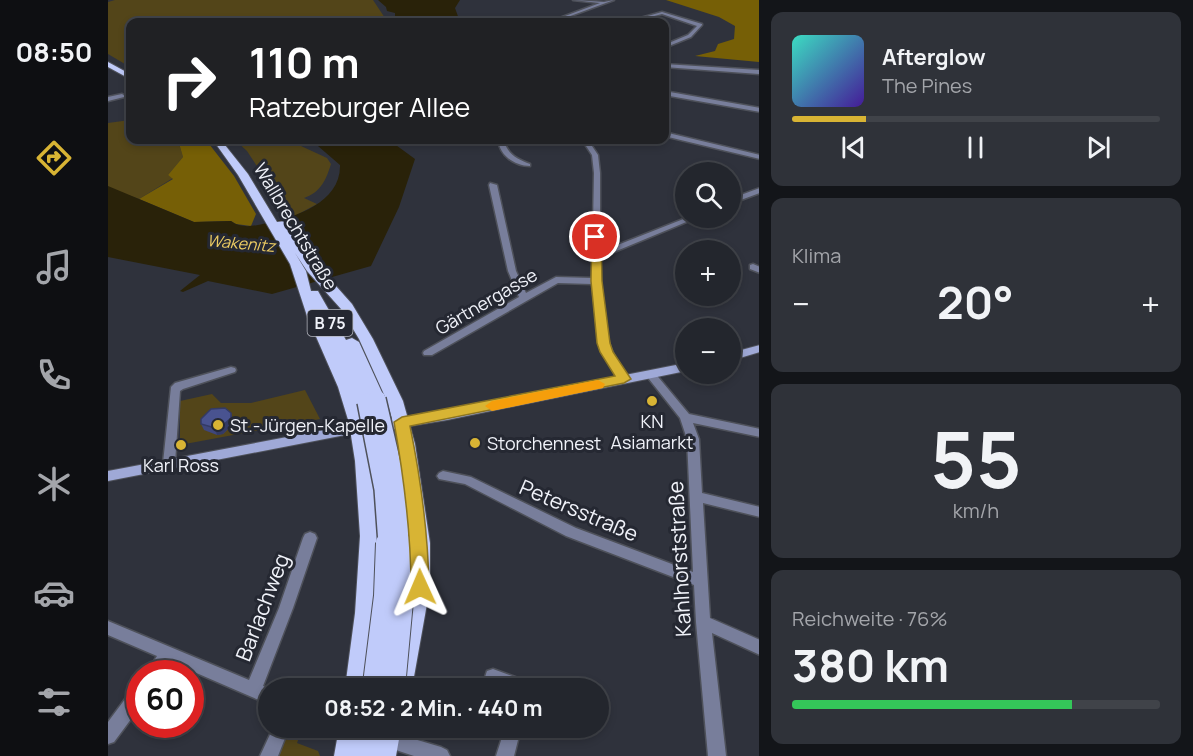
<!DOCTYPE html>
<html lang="de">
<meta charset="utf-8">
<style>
:root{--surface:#23262d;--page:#2f3239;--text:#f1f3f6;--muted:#a3a5aa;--line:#404349;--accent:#d8b434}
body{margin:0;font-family:Manrope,sans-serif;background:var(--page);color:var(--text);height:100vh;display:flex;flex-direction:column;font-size:22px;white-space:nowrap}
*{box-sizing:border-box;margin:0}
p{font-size:20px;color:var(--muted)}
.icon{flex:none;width:33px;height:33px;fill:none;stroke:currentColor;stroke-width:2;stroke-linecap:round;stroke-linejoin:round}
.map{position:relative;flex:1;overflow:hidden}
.sheet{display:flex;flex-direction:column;gap:12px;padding:12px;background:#131519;width:434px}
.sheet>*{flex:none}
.hud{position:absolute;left:18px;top:18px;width:543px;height:126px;border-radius:12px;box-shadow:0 3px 9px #0003,0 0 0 2px var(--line);background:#202124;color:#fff;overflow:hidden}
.buttons{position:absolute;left:567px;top:162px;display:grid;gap:12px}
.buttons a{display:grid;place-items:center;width:66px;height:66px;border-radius:50%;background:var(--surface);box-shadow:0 3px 9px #0003,0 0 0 2px var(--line);font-size:30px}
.speed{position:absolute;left:18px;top:660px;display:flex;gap:12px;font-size:30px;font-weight:700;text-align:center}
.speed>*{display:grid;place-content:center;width:78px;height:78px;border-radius:50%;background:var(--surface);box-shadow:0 3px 9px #0003,0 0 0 2px var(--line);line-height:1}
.speed .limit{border:9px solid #d22;background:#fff;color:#111}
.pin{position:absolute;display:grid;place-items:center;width:51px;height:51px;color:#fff;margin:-26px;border:3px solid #fff;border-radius:50%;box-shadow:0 2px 6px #0007}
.me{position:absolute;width:66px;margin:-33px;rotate:359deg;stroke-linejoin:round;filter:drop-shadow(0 0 4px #0008)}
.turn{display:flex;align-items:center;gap:21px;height:126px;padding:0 24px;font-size:27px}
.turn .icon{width:78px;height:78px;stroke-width:2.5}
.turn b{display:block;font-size:42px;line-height:51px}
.big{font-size:45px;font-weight:700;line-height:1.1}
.sheet .tile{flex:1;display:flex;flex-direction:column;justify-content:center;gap:9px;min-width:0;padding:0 21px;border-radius:12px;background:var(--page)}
.sheet .dial{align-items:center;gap:0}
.dial b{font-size:78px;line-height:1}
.song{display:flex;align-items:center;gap:18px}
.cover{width:72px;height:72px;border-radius:9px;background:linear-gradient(135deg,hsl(170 70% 55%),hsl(260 70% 35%))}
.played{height:6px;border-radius:3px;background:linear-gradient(90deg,var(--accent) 20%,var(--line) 20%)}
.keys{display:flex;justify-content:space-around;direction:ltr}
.heat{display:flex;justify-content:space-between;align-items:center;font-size:33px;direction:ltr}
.charge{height:9px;border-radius:4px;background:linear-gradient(90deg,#34c759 76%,var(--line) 0)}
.trip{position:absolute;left:150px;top:678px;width:351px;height:60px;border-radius:30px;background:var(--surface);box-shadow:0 3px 9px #0003,0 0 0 2px var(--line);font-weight:700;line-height:60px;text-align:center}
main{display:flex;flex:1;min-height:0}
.dock{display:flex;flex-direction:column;width:108px;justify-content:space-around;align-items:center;background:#0e0f12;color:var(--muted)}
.dock .icon{width:42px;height:42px}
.dock .active{color:var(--accent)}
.dock b{font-size:27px;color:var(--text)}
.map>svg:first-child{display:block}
</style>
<main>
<nav class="dock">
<b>08:50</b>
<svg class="icon active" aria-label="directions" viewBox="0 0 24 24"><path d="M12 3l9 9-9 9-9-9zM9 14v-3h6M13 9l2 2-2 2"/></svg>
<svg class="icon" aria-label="music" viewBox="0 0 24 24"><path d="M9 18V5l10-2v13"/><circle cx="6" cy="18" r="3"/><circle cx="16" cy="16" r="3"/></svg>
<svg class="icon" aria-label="phone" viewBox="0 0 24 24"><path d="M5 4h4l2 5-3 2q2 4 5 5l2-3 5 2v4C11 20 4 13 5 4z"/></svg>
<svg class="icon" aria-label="climate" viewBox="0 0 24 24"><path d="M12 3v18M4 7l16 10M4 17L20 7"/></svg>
<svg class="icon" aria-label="car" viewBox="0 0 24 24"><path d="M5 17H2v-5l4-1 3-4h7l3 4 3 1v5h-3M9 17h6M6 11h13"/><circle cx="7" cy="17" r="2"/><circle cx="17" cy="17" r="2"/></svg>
<svg class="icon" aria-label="filters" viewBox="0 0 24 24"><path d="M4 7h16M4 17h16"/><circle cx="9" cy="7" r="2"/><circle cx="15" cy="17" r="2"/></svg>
</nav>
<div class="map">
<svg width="652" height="756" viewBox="0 0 652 756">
<rect width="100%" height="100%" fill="#2f323c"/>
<!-- green -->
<path fill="#534519" d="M7,0H265L277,18L275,22H22V67L0,54V2Z
M22,120V140H70L75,157L60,175L65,178L31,199L0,188V123Z
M127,140H180L219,158L223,164C218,180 213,192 196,198L209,204L183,218L139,151Z
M197,390L212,419L77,444L76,441L72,442V401L104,394L113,403H143Z
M183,728L194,730L189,743L210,751L212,756H169L176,734Z"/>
<!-- forest -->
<path fill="#765f06" d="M558,0H651V62L587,56L607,51L610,44L626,39L627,26L611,17Z
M70,140H98L126,176L148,214L143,226L128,224L123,221L86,222L31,199L65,179L60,175L75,157Z"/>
<!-- water -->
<path fill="#292209" d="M270,0H352L347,8L352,22H280L287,19V13L279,11L278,7Z
M203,140H281L307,159L291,207L263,266L164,294L100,281L75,292L72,291L92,275L0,257V186L86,222L123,221C133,229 147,226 159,223C188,217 233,202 232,165Z"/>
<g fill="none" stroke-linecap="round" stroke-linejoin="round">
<defs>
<path id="street" d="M465,0L496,2L506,0L446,22H441L492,3Z
M554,12L594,24V25L583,37L556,48V45L580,35L589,26L554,14L523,22H518Z
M556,64L652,70V74L556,67Z
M556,91L652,108V112L556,95Z
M14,94L17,96L16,97L0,101V97Z
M556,132L652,155V159L556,136Z
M390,140H396C399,154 409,159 422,164V166C407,166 392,156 390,140Z
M474,140H480L490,155L492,173V248H502L578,218H588L506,252H492C492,282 494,313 501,342C504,356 514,367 521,379L520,381H512L498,359L491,343L484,284L450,283L324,355H316L315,353L316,351L411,297L400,271L381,185L382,183L389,185L408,271L418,293L448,277L484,278L486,173L484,155Z
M652,188V193L622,204V199Z
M645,264L652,267V273L642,269V265Z
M123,367L127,368L128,370L127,372L75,389L72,391L67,463L65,466L61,468L57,466L55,463L63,387L67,383Z
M542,371L546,372L581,414L652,429V437L585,423L591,439L594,493L652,507V517L595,503L602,618L652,640V655L604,633L618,756H600L588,622L586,585L458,536L357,484L331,479L329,476L331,473L335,471L363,477L468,528L585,572L579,439L572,418L537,374Z
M202,532L207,534L209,538L185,608L155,686L161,688L160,704L63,662L56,674H38L49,656L0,635V621L141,680L171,608L195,538L197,534Z
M385,669L421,682L423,688H395L379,683L377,677L379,671Z
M32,685V707L6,742L0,744V722L26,687Z
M165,728H181L170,756H152Z
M397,728H413L406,756H388Z
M279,731L333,747L339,750L342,756H306L273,745L271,739L273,733Z"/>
<path id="secondary" d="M652,345V352L622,361V353Z
M578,363V371L339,420L284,429L279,427L278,424L279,421L284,419L339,410Z
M258,422L263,424L264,427L263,430L0,481V471Z"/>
<path id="primary" d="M0,62L22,74V79L0,67Z
M105,140H113L140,174L169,222L178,221L203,258L244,304L265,339L295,401L307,444L322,543V587L304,688H286L284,683L302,587V543L291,444L279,401L251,339L233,309L199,271L187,253L198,271L203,291H210L238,340L244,338L251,342L277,399L274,403H265L258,407L252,406L250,402C279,496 272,592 259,688H237L247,613L252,536L247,461L241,423L230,387L199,316L182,264L130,175Z
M231,728H293L288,756H226Z"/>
</defs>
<!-- street casing -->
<use href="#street" stroke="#4e515a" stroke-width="3"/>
<!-- secondary casing -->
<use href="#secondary" stroke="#4e515a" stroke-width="2"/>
<!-- primary casing -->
<use href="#primary" stroke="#4e515a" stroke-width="2"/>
<!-- street -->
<use href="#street" fill="#787e9b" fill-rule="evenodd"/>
<!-- secondary -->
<use href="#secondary" fill="#9fa9d7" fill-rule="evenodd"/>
<!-- primary -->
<use href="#primary" fill="#c0cbfa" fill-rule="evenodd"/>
<defs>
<path id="primary-bridge-far1" d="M269,399L291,494L292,544
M258,402L275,489L279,544"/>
<path id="primary-bridge" d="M266,684L277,596L279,543
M286,687L294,601L292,543"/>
</defs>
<!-- primary-bridge-far1 casing -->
<use href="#primary-bridge-far1" stroke="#4e515a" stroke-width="20" stroke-linecap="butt"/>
<!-- primary-bridge casing -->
<use href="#primary-bridge" stroke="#4e515a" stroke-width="24" stroke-linecap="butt"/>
<!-- primary-bridge-far1 -->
<use href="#primary-bridge-far1" stroke="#c0cbfa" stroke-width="17"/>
<!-- primary-bridge -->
<use href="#primary-bridge" stroke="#c0cbfa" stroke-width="22"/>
</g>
<!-- wall -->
<path fill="#3f477c" d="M123,413L125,424L115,434L109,435L96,430L93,424Z"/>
<!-- shaded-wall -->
<path fill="#333a65" d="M123,413L125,424L115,434L109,435L107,428Z"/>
<!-- building -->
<path fill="#495390" stroke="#333a65" stroke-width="1.5" d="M117,408L123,413V418L113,427L107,428L93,424V419L103,409Z"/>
<!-- route -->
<path fill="#d8b434" stroke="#8c7522" stroke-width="1.5" d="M484,234L493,237L494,281L502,343L505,352L523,379L516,383L302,426C313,480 320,532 321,587L319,593L312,596L306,593L303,587C303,531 296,478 286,422L294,417L507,376L492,352L489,343L483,281Z"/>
<!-- slow -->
<path fill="#f59e0b" d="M490,380L497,384L495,388L384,411L377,406L384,401Z"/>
<!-- markers -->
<g fill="#d8b434" stroke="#252832" stroke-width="2">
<circle cx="544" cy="401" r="6"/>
<circle cx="110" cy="425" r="6"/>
<circle cx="367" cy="443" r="6"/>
<circle cx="73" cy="445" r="6"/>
</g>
<g text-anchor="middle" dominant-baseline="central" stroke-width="6" stroke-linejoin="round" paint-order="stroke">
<!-- far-water labels -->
<g font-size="16" font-style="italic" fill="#edcc63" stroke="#252832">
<text transform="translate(133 243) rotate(5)">Wakenitz</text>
</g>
<!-- shield labels -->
<rect fill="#252832" stroke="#b3b5bd" stroke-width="1.5" x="199.5" y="310" width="45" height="26" rx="4.5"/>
<g font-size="16" font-weight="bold" fill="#f0f2f9">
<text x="222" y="323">B 75</text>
</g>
<!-- street labels -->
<g font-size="18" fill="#f0f2f9" stroke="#252832">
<text transform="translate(188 226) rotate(59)">Wallbrechtstraße</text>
<text transform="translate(378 301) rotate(-30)">Gärtnergasse</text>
</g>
<!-- poi labels -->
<g font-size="18" fill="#f0f2f9" stroke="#252832">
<text x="544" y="421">KN<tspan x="544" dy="21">Asiamarkt</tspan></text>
<text x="122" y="425" text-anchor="start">St.-Jürgen-Kapelle</text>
<text x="379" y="443" text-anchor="start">Storchennest</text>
<text x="73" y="465">Karl Ross</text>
</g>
<!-- near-street labels -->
<g font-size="21" fill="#f0f2f9" stroke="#252832">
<text transform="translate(471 510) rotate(23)">Petersstraße</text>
<text transform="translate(571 559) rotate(-93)">Kahlhorststraße</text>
<text transform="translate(154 607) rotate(-69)">Barlachweg</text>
</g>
</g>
</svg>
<div class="buttons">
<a><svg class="icon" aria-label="search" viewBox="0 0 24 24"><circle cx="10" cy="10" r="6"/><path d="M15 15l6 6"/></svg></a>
<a>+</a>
<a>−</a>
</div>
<div class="speed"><div class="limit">60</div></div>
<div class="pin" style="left:487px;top:237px;background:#d93025"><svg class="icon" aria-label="arrive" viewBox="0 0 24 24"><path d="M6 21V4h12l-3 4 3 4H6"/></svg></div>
<svg class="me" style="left:312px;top:587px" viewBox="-20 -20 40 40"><path d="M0-17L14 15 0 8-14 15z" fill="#d8b434" stroke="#fff" stroke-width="4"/></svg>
<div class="trip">08:52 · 2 Min. · 440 m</div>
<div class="hud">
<div class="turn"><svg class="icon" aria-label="right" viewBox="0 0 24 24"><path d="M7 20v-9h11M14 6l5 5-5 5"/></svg><div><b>110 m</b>Ratzeburger Allee</div></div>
</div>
</div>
<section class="sheet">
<div class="tile">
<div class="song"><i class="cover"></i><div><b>Afterglow</b><p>The Pines</p></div></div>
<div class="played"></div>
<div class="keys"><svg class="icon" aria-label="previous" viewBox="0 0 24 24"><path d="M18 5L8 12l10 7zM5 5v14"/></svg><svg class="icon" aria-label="pause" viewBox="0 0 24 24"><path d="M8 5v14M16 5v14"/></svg><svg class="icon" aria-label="next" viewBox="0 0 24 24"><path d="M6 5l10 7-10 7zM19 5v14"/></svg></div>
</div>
<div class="tile"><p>Klima</p>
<div class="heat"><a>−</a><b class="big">20°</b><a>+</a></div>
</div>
<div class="tile dial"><b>55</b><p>km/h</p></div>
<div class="tile"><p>Reichweite · 76%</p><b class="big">380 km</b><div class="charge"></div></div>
</section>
</main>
